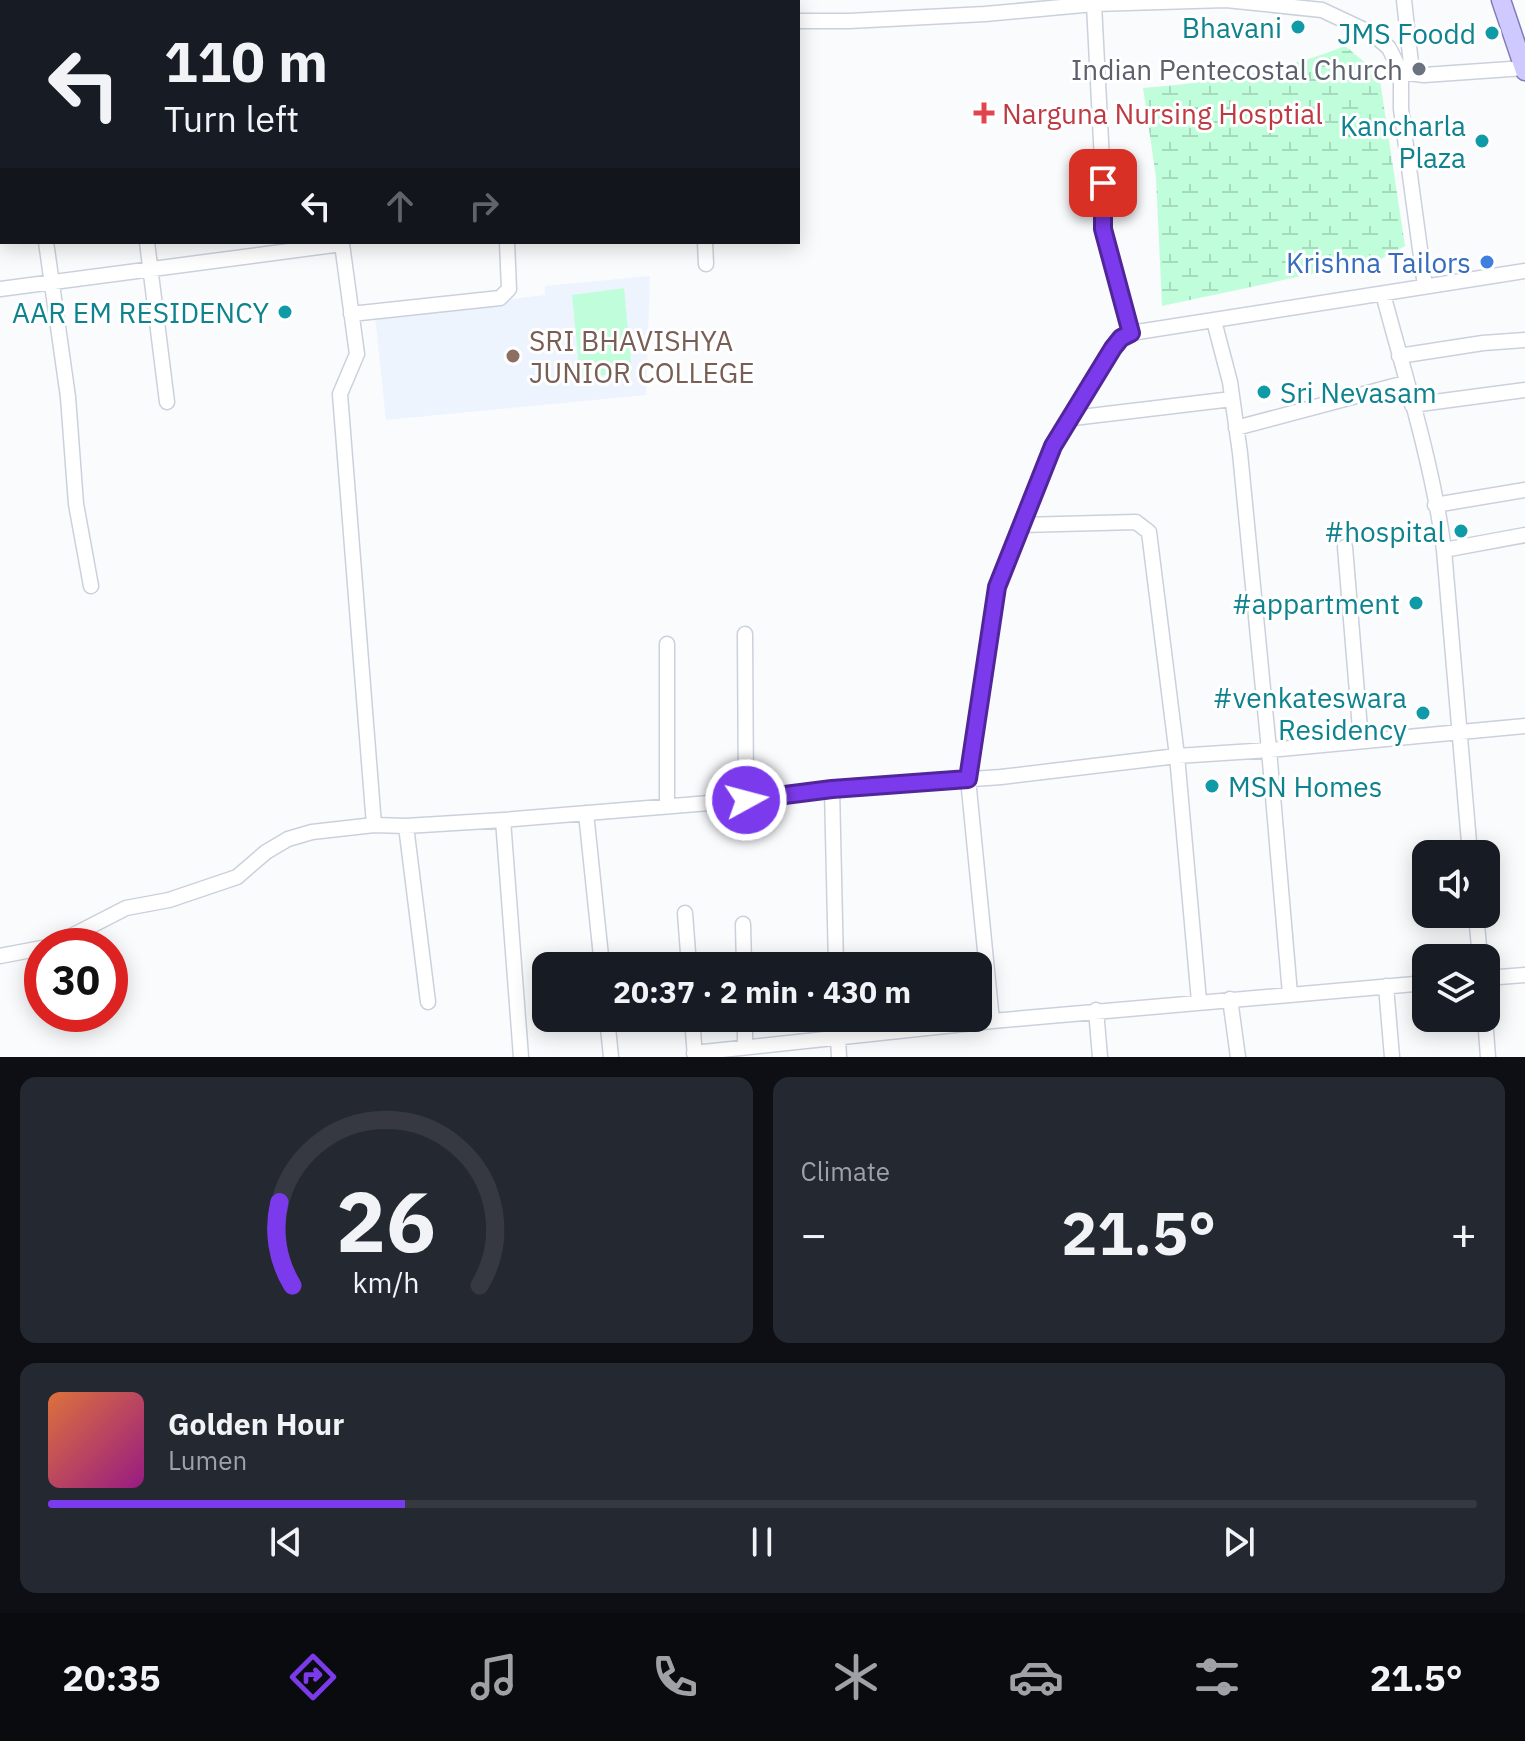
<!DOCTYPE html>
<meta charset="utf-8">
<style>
:root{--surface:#171b24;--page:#242831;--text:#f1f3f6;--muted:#9ea1a6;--line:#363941;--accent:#7c3aed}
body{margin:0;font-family:"IBM Plex Sans",sans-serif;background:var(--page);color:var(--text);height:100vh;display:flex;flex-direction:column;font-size:30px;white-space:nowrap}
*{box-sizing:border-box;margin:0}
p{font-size:26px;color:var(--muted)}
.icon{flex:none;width:44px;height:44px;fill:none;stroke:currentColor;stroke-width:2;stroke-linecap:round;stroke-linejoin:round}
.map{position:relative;height:1057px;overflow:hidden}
.details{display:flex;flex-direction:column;gap:20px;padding:20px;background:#0d0f14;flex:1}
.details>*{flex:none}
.hud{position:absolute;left:0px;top:0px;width:800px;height:244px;box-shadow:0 4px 20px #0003;background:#171b24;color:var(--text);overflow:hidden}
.buttons{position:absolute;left:1412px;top:840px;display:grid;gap:16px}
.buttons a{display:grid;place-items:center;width:88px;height:88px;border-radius:16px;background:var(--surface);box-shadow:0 4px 20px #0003;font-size:40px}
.speed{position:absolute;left:24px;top:928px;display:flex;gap:16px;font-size:40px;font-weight:700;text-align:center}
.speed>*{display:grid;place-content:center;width:104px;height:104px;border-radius:50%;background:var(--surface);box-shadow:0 4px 20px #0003;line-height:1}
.speed .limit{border:12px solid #d22;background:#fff;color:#111}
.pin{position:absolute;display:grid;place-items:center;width:68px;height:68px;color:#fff;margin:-34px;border-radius:16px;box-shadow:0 4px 12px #0006}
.me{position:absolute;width:88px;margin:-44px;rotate:83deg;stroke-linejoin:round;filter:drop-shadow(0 0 6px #0008)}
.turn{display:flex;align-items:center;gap:28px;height:168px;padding:0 32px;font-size:36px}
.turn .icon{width:104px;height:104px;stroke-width:2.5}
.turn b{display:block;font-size:56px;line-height:68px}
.lanes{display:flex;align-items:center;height:76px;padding:0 32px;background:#0003;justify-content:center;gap:40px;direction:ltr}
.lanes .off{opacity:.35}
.big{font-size:60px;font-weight:800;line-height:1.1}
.details .widget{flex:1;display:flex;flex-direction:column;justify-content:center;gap:12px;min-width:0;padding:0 28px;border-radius:16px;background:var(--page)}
.details .dial{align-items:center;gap:0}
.dial svg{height:208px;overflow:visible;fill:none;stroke:var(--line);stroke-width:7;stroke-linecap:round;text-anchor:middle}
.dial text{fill:var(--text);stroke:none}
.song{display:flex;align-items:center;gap:24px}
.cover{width:96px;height:96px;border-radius:12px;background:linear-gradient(135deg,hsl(20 70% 55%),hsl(310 70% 35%))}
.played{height:8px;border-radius:4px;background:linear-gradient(90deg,var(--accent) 25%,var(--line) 25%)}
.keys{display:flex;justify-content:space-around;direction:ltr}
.heat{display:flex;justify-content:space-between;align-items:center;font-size:44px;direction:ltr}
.details .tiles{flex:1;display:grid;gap:20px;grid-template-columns:1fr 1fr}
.widget:last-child{grid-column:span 2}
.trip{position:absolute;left:532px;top:952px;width:460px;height:80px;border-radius:16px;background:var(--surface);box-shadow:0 4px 20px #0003;font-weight:800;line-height:80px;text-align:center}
.menu{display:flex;height:128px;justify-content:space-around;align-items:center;background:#090b0e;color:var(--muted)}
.menu .icon{width:56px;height:56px}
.menu .active{color:var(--accent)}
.menu b{font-size:36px;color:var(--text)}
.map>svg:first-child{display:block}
</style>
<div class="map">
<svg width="1525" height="1057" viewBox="0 0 1525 1057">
<defs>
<pattern id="wetland-marsh" width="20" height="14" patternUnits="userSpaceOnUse" patternTransform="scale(2)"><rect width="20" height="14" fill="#c0fedb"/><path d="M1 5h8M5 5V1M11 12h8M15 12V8" fill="none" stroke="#a5dabc"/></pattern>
</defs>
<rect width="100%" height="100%" fill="#fafbfd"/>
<!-- built -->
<path fill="#edf4fe" d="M650,276L646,395L386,420L375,316L545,295V286Z"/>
<!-- grass -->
<path fill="#c0fedb" d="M624,288L632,373L580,377L572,295Z"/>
<!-- wetland -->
<path fill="url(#wetland-marsh)" d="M1345,46L1379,74L1405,246L1381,259L1162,306L1156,177L1143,88C1213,82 1280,72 1345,46Z"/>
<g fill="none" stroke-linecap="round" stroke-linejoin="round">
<defs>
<path id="minor" d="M309,0L310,2
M1404,0L1412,73
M1094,4L1102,161L1103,229L1131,333
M798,21H849L985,14L1094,4L1226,0L1322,10L1373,34L1389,48L1401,72L1424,75L1525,68
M1401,72V109L1425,286
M46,242L68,397L76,504L91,586
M147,242L167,402
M705,242L706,264
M342,244L357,354L340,394L374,825
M0,289L342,244V242
M1383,294C1405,376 1433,466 1444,550L1525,535
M351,314L500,298L509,289L507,242
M1214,321L1230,382L1240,453L1269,750L1290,994
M1399,356L1483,343L1525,340
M1412,405L1525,390
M1073,418L1232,399
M1236,428L1405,383
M1435,505L1525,490
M1021,525L1136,522L1149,532L1177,756L1199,1001
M1345,547L1361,741
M1444,550L1470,854
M745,634L746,800
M667,805V644
M586,813L602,966
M503,820L521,1057
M406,826L428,1002
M685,913L689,966
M1476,914L1480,958
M743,924L744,966
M52,946L126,908L169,900L237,877L266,852L288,839L312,832L374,825L406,826L503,820L746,800L832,789
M0,956L42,948
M836,966L832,789L1001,777L1177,756L1269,750L1525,726
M1486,978L1525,975
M1386,986L1392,1057
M1230,999L1238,1057
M1096,1010L1100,1057
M607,1018L611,1057
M692,1018L695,1057
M745,1018V1047
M837,1018L839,1057
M1485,1018L1488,1057
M992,1021L968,779L997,587L1053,446L1113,348L1121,338L1131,333L1525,271
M694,1053L992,1021L1426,983"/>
<path id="major" d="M1501,0L1525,71"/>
</defs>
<!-- minor casing -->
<use href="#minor" stroke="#cbd1dc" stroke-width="17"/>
<!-- major casing -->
<use href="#major" stroke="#807cb8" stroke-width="21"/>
<!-- minor -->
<use href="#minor" stroke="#fff" stroke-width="14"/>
<!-- major -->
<use href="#major" stroke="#cecaff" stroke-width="18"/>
</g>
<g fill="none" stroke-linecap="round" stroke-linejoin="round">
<defs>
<path id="route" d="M746,800L832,789L968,779L997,587L1053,446L1113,348L1121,338L1131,333L1103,229V183"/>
</defs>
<!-- route casing -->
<use href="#route" stroke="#51269a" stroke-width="20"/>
<!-- route -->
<use href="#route" stroke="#7c3aed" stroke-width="14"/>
</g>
<!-- markers -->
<g fill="#0f9aa8" stroke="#fff" stroke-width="3">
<circle cx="1298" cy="27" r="8"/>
<circle cx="1492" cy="33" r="8"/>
<circle cx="1482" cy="141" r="8"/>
<circle cx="285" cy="312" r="8"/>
<circle cx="1264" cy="392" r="8"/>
<circle cx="1461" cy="531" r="8"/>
<circle cx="1416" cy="603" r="8"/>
<circle cx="1423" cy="713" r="8"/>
<circle cx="1212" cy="786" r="8"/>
</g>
<circle fill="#6b7280" stroke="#fff" stroke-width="3" cx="1419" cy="69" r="8"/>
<path fill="#e0444e" stroke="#fff" stroke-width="3" d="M980 101h8v8h8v8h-8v8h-8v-8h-8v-8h8z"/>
<circle fill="#3f7fe0" stroke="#fff" stroke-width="3" cx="1487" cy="262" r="8"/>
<circle fill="#8d6e63" stroke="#fff" stroke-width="3" cx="513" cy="356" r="8"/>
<g text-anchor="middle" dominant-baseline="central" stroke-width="6" stroke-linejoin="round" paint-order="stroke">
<!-- culture labels -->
<g font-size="28" fill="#0d838f" stroke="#fff" text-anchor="end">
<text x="1282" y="27">Bhavani</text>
<text x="1476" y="33">JMS Foodd</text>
<text x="1466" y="125">Kancharla<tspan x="1466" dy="32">Plaza</tspan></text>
<text x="269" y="312">AAR EM RESIDENCY</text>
<text x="1280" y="392" text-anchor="start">Sri Nevasam</text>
<text x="1445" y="531">#hospital</text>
<text x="1400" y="603">#appartment</text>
<text x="1407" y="697">#venkateswara<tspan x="1407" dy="32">Residency</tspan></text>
<text x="1228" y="786" text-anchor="start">MSN Homes</text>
</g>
<!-- worship labels -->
<g font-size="28" fill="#5b616d" stroke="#fff" text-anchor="end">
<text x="1403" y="69">Indian Pentecostal Church</text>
</g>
<!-- health labels -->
<g font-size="28" fill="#be3a42" stroke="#fff" text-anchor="start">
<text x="1002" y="113">Narguna Nursing Hosptial</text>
</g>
<!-- shop labels -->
<g font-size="28" fill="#366cbe" stroke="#fff" text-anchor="end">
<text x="1471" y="262">Krishna Tailors</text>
</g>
<!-- education labels -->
<g font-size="28" fill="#785e54" stroke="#fff" text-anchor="start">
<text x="529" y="340">SRI BHAVISHYA<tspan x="529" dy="32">JUNIOR COLLEGE</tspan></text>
</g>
</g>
</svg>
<div class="buttons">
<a><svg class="icon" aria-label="sound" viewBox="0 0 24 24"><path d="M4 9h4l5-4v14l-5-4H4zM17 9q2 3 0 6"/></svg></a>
<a><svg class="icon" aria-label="layers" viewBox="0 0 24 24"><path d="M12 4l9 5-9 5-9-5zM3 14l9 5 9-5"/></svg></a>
</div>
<div class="speed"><div class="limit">30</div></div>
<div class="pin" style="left:1103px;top:183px;background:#d93025"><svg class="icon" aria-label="arrive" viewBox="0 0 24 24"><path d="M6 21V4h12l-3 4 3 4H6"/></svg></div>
<svg class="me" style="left:746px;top:800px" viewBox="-20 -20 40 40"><circle r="17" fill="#7c3aed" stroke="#fff" stroke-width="3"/><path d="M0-11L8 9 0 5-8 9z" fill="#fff"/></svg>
<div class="trip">20:37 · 2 min · 430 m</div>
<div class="hud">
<div class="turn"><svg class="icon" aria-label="left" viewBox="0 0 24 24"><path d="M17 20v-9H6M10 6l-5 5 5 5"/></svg><div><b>110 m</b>Turn left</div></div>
<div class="lanes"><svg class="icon" aria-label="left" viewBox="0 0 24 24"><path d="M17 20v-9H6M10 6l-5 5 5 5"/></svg><svg class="icon off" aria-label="ahead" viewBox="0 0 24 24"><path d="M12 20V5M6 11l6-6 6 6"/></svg><svg class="icon off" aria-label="right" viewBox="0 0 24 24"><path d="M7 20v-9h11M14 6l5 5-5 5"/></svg></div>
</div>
</div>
<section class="details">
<div class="tiles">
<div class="widget dial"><svg viewBox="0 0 100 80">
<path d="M14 69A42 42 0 1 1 86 69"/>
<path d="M14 69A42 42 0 0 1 9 37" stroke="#7c3aed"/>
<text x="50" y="56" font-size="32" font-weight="700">26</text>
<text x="50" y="72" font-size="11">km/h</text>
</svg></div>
<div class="widget"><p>Climate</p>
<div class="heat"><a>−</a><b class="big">21.5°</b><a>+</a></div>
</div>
<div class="widget">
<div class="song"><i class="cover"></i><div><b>Golden Hour</b><p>Lumen</p></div></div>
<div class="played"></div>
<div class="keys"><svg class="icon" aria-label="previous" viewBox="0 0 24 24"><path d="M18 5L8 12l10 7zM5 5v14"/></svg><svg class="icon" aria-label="pause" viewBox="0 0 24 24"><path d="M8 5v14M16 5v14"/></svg><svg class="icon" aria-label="next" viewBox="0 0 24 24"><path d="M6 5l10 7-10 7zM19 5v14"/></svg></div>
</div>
</div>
</section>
<nav class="menu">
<b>20:35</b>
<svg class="icon active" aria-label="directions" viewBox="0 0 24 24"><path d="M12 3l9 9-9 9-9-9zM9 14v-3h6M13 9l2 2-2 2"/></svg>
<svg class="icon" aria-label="music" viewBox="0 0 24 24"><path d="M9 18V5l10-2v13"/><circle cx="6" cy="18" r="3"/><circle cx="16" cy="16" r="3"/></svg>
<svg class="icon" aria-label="phone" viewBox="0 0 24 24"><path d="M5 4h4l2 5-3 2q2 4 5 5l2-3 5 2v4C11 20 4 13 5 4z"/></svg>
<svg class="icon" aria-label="climate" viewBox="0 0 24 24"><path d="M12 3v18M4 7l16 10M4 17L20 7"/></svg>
<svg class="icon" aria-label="car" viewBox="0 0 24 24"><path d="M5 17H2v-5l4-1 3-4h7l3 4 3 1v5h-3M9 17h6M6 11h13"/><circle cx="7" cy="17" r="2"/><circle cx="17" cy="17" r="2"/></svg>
<svg class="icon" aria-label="filters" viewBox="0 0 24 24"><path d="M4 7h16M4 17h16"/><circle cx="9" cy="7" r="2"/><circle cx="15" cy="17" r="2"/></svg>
<b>21.5°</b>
</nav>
